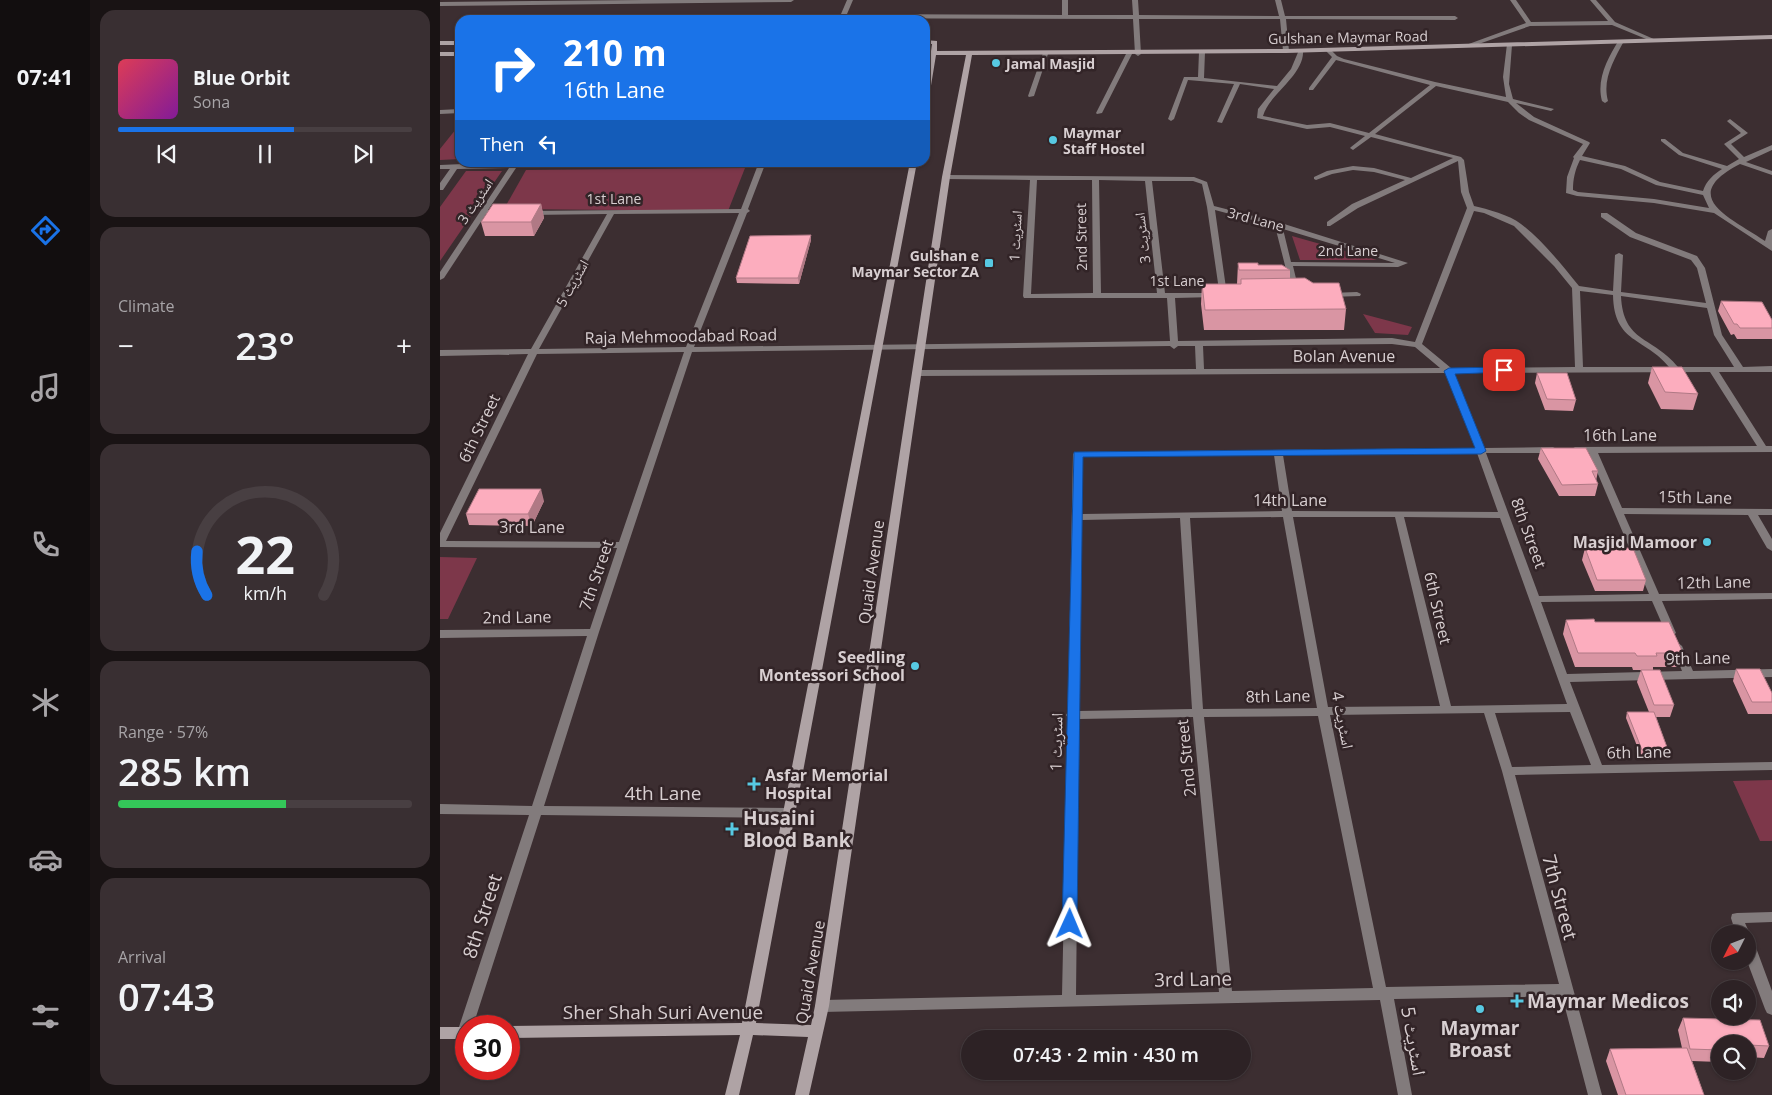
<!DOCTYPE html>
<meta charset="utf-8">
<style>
:root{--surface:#2d2225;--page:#392f32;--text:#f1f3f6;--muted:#a7a4a7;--line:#483f42;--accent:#1a73e8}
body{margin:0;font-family:"Open Sans","Noto Naskh Arabic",sans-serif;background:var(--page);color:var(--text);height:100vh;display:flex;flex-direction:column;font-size:19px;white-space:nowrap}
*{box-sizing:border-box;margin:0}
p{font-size:16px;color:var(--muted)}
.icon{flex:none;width:28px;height:28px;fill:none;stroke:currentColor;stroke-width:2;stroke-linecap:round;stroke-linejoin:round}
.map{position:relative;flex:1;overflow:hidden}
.details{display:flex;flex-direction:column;gap:10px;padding:10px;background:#191314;width:350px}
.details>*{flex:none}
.guide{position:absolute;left:15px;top:15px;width:475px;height:152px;border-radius:15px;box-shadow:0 1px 4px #0004,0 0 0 1px var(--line);background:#1a73e8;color:#fff;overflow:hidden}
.needle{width:32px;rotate:228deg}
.controls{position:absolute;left:1271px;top:925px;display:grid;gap:10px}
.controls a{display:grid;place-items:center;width:45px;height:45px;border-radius:50%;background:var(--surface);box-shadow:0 1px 4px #0004,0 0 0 1px var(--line);font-size:25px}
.speed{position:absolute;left:15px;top:1015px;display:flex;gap:10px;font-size:25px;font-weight:700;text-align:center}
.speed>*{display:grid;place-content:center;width:65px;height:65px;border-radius:50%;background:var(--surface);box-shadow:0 1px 4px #0004,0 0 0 1px var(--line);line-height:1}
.speed .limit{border:8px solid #d22;background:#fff;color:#111}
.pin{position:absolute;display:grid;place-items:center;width:42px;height:42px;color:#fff;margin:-21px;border-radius:10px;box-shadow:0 2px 8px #0006}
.me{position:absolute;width:55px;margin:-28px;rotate:1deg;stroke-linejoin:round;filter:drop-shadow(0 0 4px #0008)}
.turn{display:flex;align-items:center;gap:18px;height:105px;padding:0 25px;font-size:22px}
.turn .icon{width:65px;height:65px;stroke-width:2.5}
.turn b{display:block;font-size:35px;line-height:42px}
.then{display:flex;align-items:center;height:48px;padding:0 25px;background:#0003;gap:10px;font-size:19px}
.big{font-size:38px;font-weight:600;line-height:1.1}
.details .widget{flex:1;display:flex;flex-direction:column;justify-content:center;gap:8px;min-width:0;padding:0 18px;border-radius:15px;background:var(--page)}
.details .dial{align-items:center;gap:0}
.dial svg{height:130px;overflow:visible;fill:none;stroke:var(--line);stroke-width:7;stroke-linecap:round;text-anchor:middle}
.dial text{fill:var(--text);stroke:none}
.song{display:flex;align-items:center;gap:15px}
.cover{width:60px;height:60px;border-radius:8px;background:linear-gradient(135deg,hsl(350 70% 55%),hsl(290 70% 35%))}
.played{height:5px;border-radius:2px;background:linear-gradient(90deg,var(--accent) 60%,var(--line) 60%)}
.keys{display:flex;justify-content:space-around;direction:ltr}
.heat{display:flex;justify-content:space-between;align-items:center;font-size:28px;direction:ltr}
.charge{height:8px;border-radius:4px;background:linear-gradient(90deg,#34c759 57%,var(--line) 0)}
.trip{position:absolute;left:521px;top:1030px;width:290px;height:50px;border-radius:25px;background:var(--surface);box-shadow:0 1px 4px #0004,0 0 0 1px var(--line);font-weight:600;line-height:50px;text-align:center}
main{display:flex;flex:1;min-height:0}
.dock{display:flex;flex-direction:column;width:90px;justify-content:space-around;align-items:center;background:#120e0f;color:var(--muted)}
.dock .icon{width:35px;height:35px}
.dock .current{color:var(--accent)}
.dock b{font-size:22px;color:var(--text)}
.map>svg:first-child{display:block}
</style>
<main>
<nav class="dock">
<b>07:41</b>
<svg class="icon current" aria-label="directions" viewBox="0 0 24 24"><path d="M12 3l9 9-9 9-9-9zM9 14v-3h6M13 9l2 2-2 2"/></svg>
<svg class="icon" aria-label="music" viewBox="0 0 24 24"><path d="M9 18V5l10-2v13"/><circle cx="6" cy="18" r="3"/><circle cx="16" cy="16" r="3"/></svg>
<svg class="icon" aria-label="phone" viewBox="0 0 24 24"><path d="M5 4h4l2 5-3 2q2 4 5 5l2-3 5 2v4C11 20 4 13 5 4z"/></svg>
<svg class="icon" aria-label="climate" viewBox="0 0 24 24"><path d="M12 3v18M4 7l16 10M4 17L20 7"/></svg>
<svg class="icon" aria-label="car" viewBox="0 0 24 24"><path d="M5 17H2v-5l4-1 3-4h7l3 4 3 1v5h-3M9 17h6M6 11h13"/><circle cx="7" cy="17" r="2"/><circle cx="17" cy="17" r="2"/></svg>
<svg class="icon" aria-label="filters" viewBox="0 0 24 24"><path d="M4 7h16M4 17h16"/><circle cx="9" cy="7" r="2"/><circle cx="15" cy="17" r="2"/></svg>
</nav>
<section class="details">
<div class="widget">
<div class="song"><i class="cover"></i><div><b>Blue Orbit</b><p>Sona</p></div></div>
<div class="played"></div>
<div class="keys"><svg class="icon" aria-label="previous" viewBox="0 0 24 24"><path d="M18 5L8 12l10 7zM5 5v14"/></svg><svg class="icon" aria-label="pause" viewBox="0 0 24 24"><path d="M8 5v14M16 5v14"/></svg><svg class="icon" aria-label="next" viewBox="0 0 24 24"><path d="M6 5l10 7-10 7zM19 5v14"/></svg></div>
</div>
<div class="widget"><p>Climate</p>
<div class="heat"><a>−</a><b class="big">23°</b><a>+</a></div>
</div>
<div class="widget dial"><svg viewBox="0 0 100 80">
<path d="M14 69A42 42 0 1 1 86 69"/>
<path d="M14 69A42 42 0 0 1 8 42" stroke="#1a73e8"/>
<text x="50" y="56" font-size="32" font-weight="700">22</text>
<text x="50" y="72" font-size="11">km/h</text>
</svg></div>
<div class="widget"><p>Range · 57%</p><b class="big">285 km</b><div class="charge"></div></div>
<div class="widget"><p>Arrival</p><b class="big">07:43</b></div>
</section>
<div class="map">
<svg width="1332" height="1095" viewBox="0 0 1332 1095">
<rect width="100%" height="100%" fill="#3c2e31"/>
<!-- green -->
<path fill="#7d374a" d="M20,124V159L0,160V149Z
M305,168L288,211L64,209L86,170Z
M26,171H62L0,261V207Z
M852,236L937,260H860Z
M923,314L972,327L968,335L935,333Z
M0,557L37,558L8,619H0Z
M1332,780V841H1320L1293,781Z"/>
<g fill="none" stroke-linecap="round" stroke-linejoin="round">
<!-- street -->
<path fill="#827b7c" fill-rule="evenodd" d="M204,0H354L351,2L0,6V2Z
M407,0H413L407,14L622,15V0H628V15H693L692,0H698L699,15L839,16L835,0H841L845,16H1015L1018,18L1015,20L846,19L849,51L846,53L843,51L840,19H699L701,54L698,56L695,54L693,19L345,18L342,16L345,14H401Z
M1070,0H1076L1091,22L1168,21L1150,0H1156L1175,22L1216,40L1211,41L1172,25L1090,26L1030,47H1026V45L1086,23Z
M1179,40L1184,41C1174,60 1162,79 1168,101L1165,103L1162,101C1156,79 1168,58 1179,40Z
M1067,44L1072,45L1069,84L1073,99L1114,109L1111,111L1076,103L1094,117L1149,142L1150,143L1142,156L1185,166L1220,182L1263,191C1266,181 1274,174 1282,169L1239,155L1221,141V139H1225L1243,153L1287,166L1299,159L1284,144L1301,133L1288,122L1287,121L1290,119L1308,133L1291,144L1304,157L1332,145V150L1306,162L1332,171V175L1300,164C1236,197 1292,218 1325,241L1328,231L1332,229V251L1274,213L1214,203L1137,196L1126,193L1127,177L1134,158L1133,157L1143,144L1089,120L1079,113L1068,102L996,86L935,134L1021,157L1024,160L1029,192L1034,206C1047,209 1070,215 1081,224C1103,241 1121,264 1139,286L1173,291L1175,255L1179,253L1183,255L1181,292L1266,303L1257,268L1251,260L1190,237L1161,217V213H1167L1196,233L1257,256L1265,268L1282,335L1303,367L1332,366V372H1279L1326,446H1332V452L1158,453L1182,508L1332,509V515H1318L1332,539V551L1327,548L1308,515L1184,514L1219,594L1332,593V599L1222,601L1236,633L1231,637L1226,633L1212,601L1101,602L1127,674L1242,671L1232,646L1237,642L1242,646L1253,671L1332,669V677L1130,682L1162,765L1332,762V770L1075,775L1162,1095H1148L1122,996L954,999L972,1095H958L940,1000L382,1012L377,1010L375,1006L377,1002L382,1000L622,995L628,718L626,715L628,712L633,454L635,452L1035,448L1006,373L476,376L472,373L476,370L756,369L755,346H738L734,349L730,346L252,352L159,632L104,806L349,808L353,810L355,813L353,816L349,818L101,815L33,1026H26V1038L19,1037L17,1033L89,815L0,814V804L92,806L147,636L0,638V630L150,629L177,548L0,547V533L88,354L0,356V350L91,349L167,214L89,215H86V211L301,209L319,162H326L308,209L310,211L307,213L254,347L730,341L727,298H584L583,296L590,180L506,179L502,177L506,175L754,177L767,182L774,206L841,223L968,263L958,267L853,266L859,291L858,293H852L835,226L775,210L787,295L783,297H780L767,207L762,184L753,181H712L725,293H775L779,295L775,297L735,298L738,341L952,338L975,342L1027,208L1021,192L1018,161L918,208L890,226H887V222L912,204L965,180L934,172L913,170L892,174L876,180L874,179V177L887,171L913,166L934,168L971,178L1013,158L931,137L913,150L910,148L911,147L925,136L890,127L867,129L817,118L818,109L834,89L800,84L782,123L777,122L794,84L748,80L734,119L731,121L728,119L744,77H758L759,52L762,50L765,52L764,78L837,86L851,69L859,50H863C865,75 830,93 823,116L867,125L890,123L929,133L990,85L896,60L873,90H869V88L892,57L886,51V49H890L897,56L904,59L995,82L1066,97L1063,77ZM1140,160L1181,169L1216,185L1263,195L1269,208L1214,199L1138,192L1133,190C1133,179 1135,170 1140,160ZM597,180H652L653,293L591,294ZM659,180L705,181L717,293H661ZM1034,211L1044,213L1074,226L1114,266L1132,288L1135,367L1011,368L982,344ZM299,213L246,347L99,349L174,214ZM843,229L955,263L851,262ZM1140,291L1173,295C1174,344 1205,337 1229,367H1143ZM1181,296L1267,308L1274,335L1294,367H1238C1213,336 1183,343 1181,296ZM952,344L975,347L1000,368L764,369L763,346ZM244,352L179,542L6,541L97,354ZM1270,372L1317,446L1135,447L1130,450L1135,453H1149L1209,594L1099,596L1046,453H1113L1118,450L1113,447L1044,448L1014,373ZM1037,453L1058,512L852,511L843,455ZM834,455L842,511L642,514L643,457ZM843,517L877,708L763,709L750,518ZM853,517H955L1000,706L888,707ZM964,517L1060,518L1127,704L1011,706ZM740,518L752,709L639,711L642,520ZM1130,712L1151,765L1072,767L1055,713ZM1044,713L1062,771L1119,984L946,987L890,715ZM878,716L933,988L792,991L764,717ZM753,717L779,992L636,995L639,719Z
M689,52L692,54L662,113L657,114L656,113L686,54Z
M603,53L608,54L594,96L589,97L588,96Z
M20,109V113L0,114V110Z
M73,162L78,164L302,162L299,164L76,168L48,210H60L64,212L60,214H46L4,278L0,280V272L69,168L17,169L3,190H0V183L10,169H0V165Z
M917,292L921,294L920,296L889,297L885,295L889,293Z
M1332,912V922L1305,923L1310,934L1308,938V934H1296L1291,918L1292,914L1297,913Z
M1308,940L1313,941L1315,945L1332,991V1015L1327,1013L1325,1009L1307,961Z"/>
<!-- secondary -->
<path fill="#afa3a5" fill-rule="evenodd" d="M1332,35V39L846,53L532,55L510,177L389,1006L369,1095H355L368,1037L313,1035L299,1095H285L300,1035L69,1038V1026L302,1023L470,162H477L316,1023L371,1025L375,1006L502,177L526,55H496L488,104L485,106V85L490,55H485V51H491L492,44H485V40L497,41V51L846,49Z
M0,41H20V45H0Z
M0,52H20V56H0Z
M0,1027H26V1039H0Z"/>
</g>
<!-- wall -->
<path fill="#d995a3" d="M101,204L104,218L94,236H45L41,222Z
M371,235V240L359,284L297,283L296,278Z
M798,263L818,265L850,270V278L906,309L904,330H764L761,304L762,284H797Z
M1281,301L1332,320V339H1297L1294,334L1291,335L1278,311Z
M1212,367L1258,394L1253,410L1221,409L1208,383Z
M1097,373L1136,400L1133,411L1105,410L1095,383Z
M1101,448L1158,471L1156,481L1158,484L1155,496H1119L1098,459Z
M104,501L92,526L29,525L26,514Z
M1145,548L1206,580L1203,591H1155L1142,560Z
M1126,620L1155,622L1243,653L1238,667H1213V670H1193L1192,667H1135L1123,634Z
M1296,669L1332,693V714H1308L1293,681Z
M1201,670L1234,705L1230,717H1216L1228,750L1226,756H1201L1186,718L1187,712H1209L1197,682Z
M1243,1018L1329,1046L1324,1058L1308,1057V1044H1280V1059L1279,1062L1252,1061L1264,1095H1178L1166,1061L1170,1049L1242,1048L1238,1030Z"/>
<!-- shaded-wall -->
<path fill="#b07985" d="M101,204L104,218L94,236L91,222Z
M371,235V240L359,284L358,278Z
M101,489L104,501L92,526L88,514Z"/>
<!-- building -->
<path fill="#fcadbe" stroke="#b07985" d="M53,204H101L91,222H41Z
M371,235L358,278H296L310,236Z
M798,263H818V265H842L850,270H799Z
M865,278L873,283H899L906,309L765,310L762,284H801V279Z
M1281,301L1322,302L1332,320V328H1300L1297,324H1294Z
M1212,367H1242L1258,394L1225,392Z
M1097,373H1127L1136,400L1107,399Z
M1101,448H1146L1158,471H1152L1158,484L1122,485Z
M39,489H101L88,514H26Z
M1145,548H1193L1206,580H1157Z
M1154,619L1155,622H1229L1243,653H1216L1217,656H1197L1195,653H1138L1126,620Z
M1296,669H1320L1332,693V702H1312Z
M1201,670H1220L1234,705H1214Z
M1187,712H1214L1228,750H1202Z
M1243,1018L1320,1020L1329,1046L1308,1045V1044H1280V1050L1250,1049Z
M1247,1048L1264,1095H1186L1170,1049Z"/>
<!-- route -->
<path fill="#1a73e8" stroke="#114b97" d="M1064,367L1068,368V372L1015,374L1046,451L1041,454L643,457L637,924L635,928H624L622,924L634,452L1035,448L1004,371L1009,368Z"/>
<!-- markers -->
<g fill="#57c9e2" stroke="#322427" stroke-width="2">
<circle cx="556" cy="63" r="5"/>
<circle cx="613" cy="140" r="5"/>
<rect x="544" y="258" width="10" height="10" rx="2.5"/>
<circle cx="1267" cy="542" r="5"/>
<circle cx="475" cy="666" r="5"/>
<path d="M311.5 776.5h5v5h5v5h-5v5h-5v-5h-5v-5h5z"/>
<path d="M289.5 821.5h5v5h5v5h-5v5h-5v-5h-5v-5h5z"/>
<path d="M1074.5 993.5h5v5h5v5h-5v5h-5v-5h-5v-5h5z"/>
<circle cx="1040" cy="1009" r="5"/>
</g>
<g text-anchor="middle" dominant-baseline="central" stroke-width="5" stroke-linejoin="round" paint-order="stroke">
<!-- far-street labels -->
<g font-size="14" fill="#d8cfd1" stroke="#322427">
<text transform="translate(908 37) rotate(-1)">Gulshan e Maymar Road</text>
<text x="174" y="198">1st Lane</text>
<text transform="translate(35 201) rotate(-56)">اسٹریٹ 3</text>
<text transform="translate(816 219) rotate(15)">3rd Lane</text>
<text transform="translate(575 236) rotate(-87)">اسٹریٹ 1</text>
<text transform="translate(641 237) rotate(-91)">2nd Street</text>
<text transform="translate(702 238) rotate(-97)">اسٹریٹ 3</text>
<text x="908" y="250">2nd Lane</text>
<text x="737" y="280">1st Lane</text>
<text transform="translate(132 283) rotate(-61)">اسٹریٹ 5</text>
</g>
<!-- far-poi labels -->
<g font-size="14" font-weight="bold" fill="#d8cfd1" stroke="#322427" text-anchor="start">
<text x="566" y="63">Jamal Masjid</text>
<text x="623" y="132">Maymar<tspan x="623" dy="16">Staff Hostel</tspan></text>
<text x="539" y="255" text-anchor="end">Gulshan e<tspan x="539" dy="16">Maymar Sector ZA</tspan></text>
</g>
<!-- street labels -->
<g font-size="16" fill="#d8cfd1" stroke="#322427">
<text transform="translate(241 336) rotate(-1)">Raja Mehmoodabad Road</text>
<text x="904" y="356">Bolan Avenue</text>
<text transform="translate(39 428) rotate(-64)">6th Street</text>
<text x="1180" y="435">16th Lane</text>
<text transform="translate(1255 497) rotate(1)">15th Lane</text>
<text x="850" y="500">14th Lane</text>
<text x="92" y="527">3rd Lane</text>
<text transform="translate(1089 533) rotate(70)">8th Street</text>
<text transform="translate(431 572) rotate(-82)">Quaid Avenue</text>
<text transform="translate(156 575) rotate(-71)">7th Street</text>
<text transform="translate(1274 582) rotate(-1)">12th Lane</text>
<text transform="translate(998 608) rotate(77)">6th Street</text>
<text transform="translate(77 617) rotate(-1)">2nd Lane</text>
<text transform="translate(1258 658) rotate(-1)">9th Lane</text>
<text transform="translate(838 696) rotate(-1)">8th Lane</text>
<text transform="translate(903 720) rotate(79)">اسٹریٹ 4</text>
<text transform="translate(616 742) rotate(-89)">اسٹریٹ 1</text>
<text transform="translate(1199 752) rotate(-1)">6th Lane</text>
<text transform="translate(746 758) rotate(-96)">2nd Street</text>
<text transform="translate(370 972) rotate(-80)">Quaid Avenue</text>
</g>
<!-- poi labels -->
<g font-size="16" font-weight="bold" fill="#d8cfd1" stroke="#322427" text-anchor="end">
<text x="1257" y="542">Masjid Mamoor</text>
<text x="465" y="657">Seedling<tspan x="465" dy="18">Montessori School</tspan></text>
<text x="325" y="775" text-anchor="start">Asfar Memorial<tspan x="325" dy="18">Hospital</tspan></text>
</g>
<!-- near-street labels -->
<g font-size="19" fill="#d8cfd1" stroke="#322427">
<text x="223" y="793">4th Lane</text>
<text transform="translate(1120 897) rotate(75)">7th Street</text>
<text transform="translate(42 916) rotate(-72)">8th Street</text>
<text transform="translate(753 979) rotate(-1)">3rd Lane</text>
<text x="223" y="1012">Sher Shah Suri Avenue</text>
<text transform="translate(974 1041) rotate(80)">اسٹریٹ 5</text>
</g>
<!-- near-poi labels -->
<g font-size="19" font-weight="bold" fill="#d8cfd1" stroke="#322427" text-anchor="start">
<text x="303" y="818">Husaini<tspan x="303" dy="22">Blood Bank</tspan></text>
<text x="1087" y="1001">Maymar Medicos</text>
<text x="1040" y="1028" text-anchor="middle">Maymar<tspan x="1040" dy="22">Broast</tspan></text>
</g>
</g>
</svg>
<div class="controls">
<a><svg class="needle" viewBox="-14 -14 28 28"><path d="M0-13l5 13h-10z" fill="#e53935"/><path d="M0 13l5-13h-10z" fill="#a7a4a7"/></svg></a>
<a><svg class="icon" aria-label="sound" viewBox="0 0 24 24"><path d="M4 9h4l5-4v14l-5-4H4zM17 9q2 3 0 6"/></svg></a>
<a><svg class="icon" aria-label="search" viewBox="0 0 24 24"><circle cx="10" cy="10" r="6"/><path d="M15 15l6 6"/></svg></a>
</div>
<div class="speed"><div class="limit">30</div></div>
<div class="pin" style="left:1064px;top:370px;background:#d93025"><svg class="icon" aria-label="arrive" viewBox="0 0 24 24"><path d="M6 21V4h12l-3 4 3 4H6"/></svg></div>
<svg class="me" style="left:630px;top:924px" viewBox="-20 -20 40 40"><path d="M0-17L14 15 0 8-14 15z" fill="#1a73e8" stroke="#fff" stroke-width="4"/></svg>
<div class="trip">07:43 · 2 min · 430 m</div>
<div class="guide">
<div class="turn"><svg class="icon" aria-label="right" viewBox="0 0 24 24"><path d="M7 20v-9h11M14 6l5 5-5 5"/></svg><div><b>210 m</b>16th Lane</div></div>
<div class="then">Then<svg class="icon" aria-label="left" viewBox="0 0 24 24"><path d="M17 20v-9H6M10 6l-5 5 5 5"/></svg></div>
</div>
</div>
</main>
